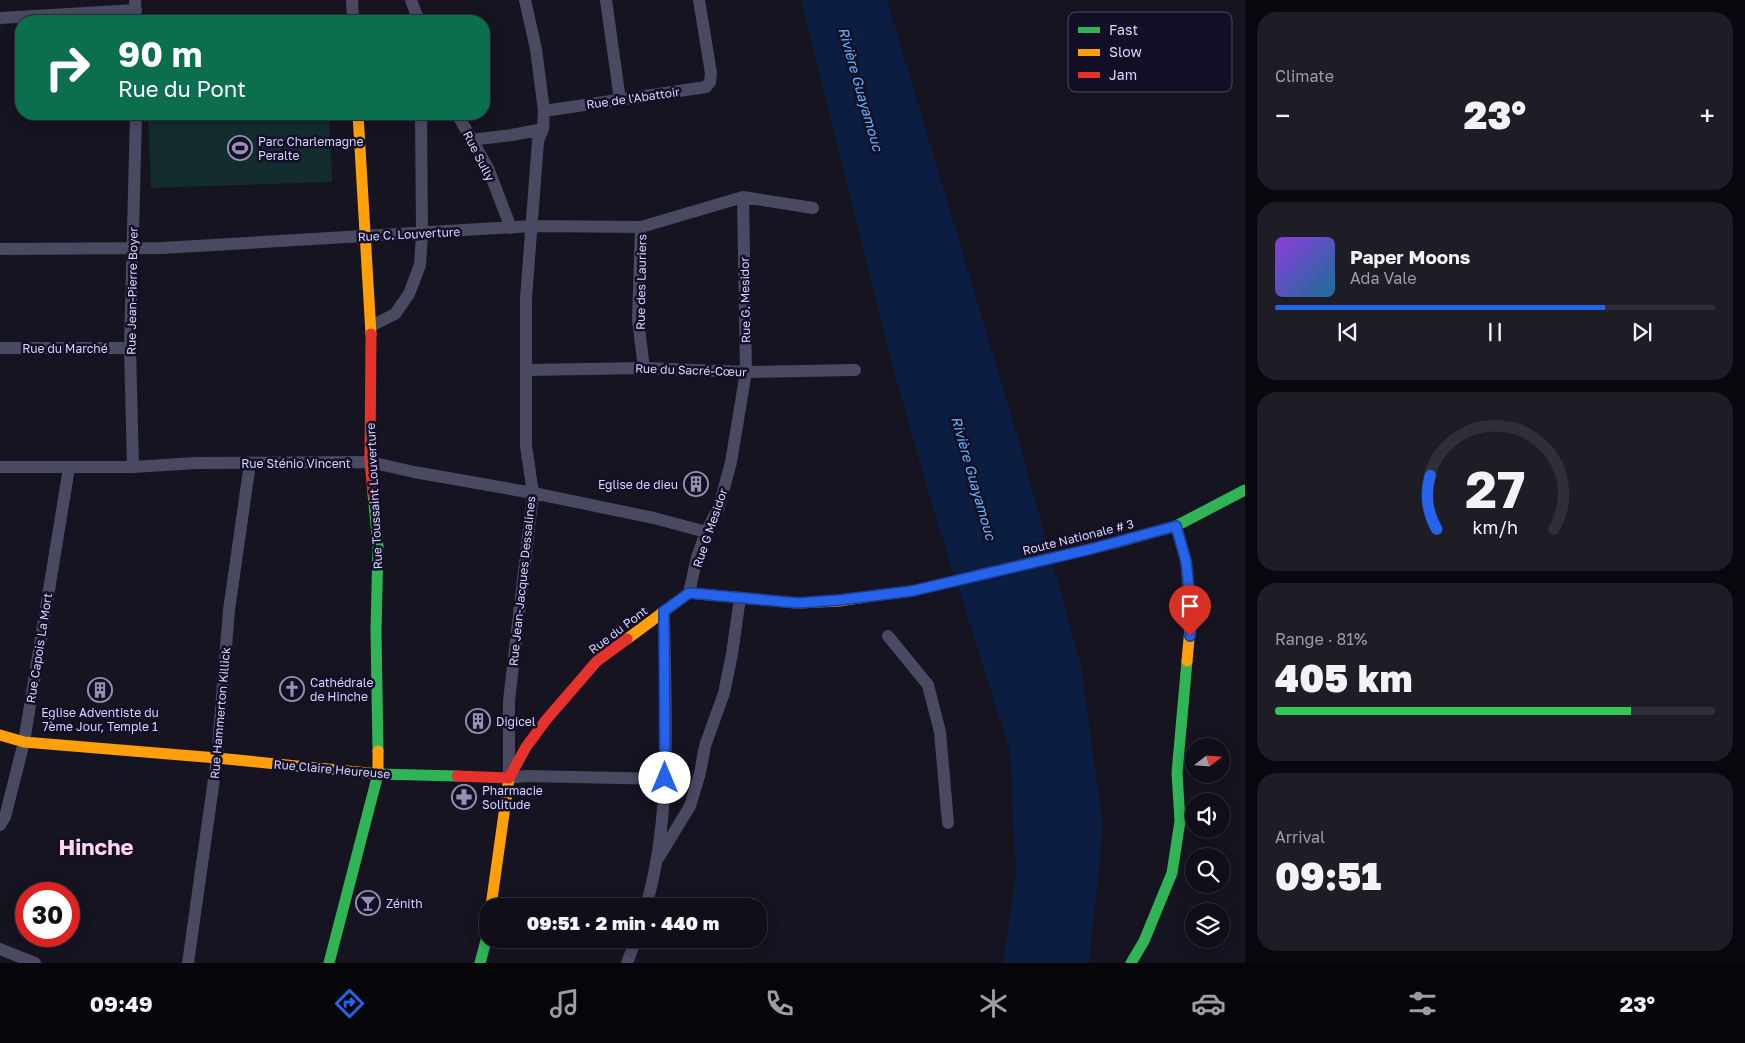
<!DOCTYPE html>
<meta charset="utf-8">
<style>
:root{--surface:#100f19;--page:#1e1d26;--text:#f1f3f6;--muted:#9c9ca2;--line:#302f38;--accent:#2563eb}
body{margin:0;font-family:"Golos Text",sans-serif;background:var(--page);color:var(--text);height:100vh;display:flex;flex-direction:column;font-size:19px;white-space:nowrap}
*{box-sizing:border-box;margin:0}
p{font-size:16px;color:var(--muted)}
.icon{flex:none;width:28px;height:28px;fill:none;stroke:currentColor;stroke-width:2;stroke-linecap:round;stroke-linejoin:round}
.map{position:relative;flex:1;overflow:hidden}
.drawer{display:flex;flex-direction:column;gap:12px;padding:12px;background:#09080e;width:500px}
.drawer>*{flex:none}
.guide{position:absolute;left:15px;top:15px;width:475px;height:105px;border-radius:20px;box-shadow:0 2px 12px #0003,0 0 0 1px var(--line);background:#0b6e4f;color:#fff;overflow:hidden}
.needle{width:32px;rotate:73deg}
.fabs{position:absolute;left:1185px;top:738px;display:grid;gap:10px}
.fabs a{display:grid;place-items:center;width:45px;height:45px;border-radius:50%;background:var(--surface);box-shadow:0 2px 12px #0003,0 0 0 1px var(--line);font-size:25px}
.speed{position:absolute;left:15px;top:882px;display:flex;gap:10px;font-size:25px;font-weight:700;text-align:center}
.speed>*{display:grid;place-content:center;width:65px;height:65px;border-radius:50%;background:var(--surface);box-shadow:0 2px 12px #0003,0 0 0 1px var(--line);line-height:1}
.speed .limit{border:8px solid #d22;background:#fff;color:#111}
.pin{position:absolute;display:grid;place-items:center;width:42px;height:42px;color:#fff;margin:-51px -21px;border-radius:50% 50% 50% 0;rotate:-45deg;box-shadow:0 0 5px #0007}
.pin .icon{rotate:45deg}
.me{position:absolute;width:55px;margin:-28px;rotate:0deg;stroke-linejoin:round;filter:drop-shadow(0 0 4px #0008)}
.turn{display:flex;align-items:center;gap:18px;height:105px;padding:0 20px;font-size:22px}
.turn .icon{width:65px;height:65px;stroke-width:2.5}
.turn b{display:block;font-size:35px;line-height:42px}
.big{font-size:38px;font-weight:800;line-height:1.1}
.drawer .card{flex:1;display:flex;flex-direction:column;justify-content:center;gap:8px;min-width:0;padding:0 18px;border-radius:20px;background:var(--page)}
.drawer .dial{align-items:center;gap:0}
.dial svg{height:130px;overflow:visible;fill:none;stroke:var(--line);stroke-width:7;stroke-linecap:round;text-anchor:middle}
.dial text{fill:var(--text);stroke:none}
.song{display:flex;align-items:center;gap:15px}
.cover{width:60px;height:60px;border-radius:8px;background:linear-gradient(135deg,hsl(270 70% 55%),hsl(200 70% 35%))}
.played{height:5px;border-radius:2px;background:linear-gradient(90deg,var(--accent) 75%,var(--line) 75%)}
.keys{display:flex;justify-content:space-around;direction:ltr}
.heat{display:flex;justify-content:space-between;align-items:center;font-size:28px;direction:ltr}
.charge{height:8px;border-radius:4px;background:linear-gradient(90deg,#34c759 81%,var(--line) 0)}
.trip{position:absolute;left:479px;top:898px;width:288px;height:50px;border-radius:20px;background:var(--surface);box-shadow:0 2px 12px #0003,0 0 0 1px var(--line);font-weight:800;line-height:50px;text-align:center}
.tab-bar{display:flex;height:80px;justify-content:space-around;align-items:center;background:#06060a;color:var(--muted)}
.tab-bar .icon{width:35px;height:35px}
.tab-bar .on{color:var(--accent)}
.tab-bar b{font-size:22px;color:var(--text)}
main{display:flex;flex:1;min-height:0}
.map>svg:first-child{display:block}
</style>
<main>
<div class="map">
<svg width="1245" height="963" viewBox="0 0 1245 963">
<rect width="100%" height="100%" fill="#161421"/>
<!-- green -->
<path fill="#132c2d" d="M148,114H329L332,182L151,188Z"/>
<!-- water -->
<path fill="#0b1e41" d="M801,0H887L1013,421L1081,665L1103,827L1089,963H1003L1016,874L1010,751L928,492L893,368Z"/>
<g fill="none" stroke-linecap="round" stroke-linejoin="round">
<!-- street -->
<path stroke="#4a4962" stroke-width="12" d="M135,0L136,21
M352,0L353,21
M411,0L419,21
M525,0L536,49L544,111L543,129L538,141L526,298V446L533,493L509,701V778L526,776L665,779
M606,0L620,100
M0,18L136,10
M544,111L706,87L710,82L711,73L699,0
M457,114L488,168L511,228
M471,140L512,135L543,129
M641,227L638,320L644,368
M0,249L162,248L532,226L641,227L743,197L813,208
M371,326L395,314L409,294L420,265L422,233L421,114
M0,348H130
M527,370L644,368L746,372L855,370
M0,467H133L196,463L370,462L414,472L533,493L654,518L706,532
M133,467L130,348L136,114
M689,593L697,557L706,532L719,507L731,462L746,372L743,197
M888,636L928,685L940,732L948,823
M0,825L5,817L24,742L69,468
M659,857L690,806L700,773L705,746L724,693L732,654L740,598
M646,906C673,815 665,706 664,611
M0,949L35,963
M188,963L217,758L229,610L250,463
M627,963L636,939"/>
<!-- fast -->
<path stroke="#30b455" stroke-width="11" d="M373,494L378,546L376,631L378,751
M1115,543L1176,526L1245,490
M329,963L378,774L457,776
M480,963L488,933
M1131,963L1144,941L1172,873L1180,821L1177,773L1187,661"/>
<!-- slow -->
<path stroke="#ff9f0a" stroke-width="11" d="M358,114L371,334
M1176,526L1186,561L1191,617L1187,661
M627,639L689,593L798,603L839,601L872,596
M0,735L24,742L217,758L378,774V751
M491,906L509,778"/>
<!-- jam -->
<path stroke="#e5322d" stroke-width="11" d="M371,334L370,462L373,494
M872,596L912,591L1115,543
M457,776L509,778L526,747L546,720L597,661L627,639"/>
</g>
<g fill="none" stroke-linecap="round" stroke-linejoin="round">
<defs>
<path id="route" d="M665,778L664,611L689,593L798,603L839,600L912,591L1091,549L1176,526L1186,561L1192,616L1190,636"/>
</defs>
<!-- route casing -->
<use href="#route" stroke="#184099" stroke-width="12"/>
<!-- route -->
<use href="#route" stroke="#2563eb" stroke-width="9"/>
</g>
<!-- icons -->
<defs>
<symbol id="stadium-ring" viewBox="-11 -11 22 22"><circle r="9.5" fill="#130f26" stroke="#9591b1" stroke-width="1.5"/><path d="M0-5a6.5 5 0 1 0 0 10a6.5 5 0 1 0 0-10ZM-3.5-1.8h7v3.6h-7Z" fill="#9591b1"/></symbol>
<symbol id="building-ring" viewBox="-11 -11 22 22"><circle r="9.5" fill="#130f26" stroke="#9591b1" stroke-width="1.5"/><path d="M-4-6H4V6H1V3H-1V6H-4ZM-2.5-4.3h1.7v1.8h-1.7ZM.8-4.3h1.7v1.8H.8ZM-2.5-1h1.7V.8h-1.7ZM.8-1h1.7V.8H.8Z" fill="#9591b1"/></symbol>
<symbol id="church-ring" viewBox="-11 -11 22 22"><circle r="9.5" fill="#130f26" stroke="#9591b1" stroke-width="1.5"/><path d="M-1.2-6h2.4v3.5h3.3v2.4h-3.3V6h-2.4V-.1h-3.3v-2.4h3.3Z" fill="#9591b1"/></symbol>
<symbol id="pharmacy-ring" viewBox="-11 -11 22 22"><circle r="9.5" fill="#130f26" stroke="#9591b1" stroke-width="1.5"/><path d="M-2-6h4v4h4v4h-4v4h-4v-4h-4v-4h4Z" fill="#9591b1"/></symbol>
<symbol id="bar-ring" viewBox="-11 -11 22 22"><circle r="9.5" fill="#130f26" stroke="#9591b1" stroke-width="1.5"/><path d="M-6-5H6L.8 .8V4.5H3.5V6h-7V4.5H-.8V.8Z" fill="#9591b1"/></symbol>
</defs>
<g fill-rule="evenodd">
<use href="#stadium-ring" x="226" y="134" width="28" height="28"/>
<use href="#building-ring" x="682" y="470" width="28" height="28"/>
<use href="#church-ring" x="278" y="675" width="28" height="28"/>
<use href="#building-ring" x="86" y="676" width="28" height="28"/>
<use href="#building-ring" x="464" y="707" width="28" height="28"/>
<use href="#pharmacy-ring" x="450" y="783" width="28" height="28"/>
<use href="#bar-ring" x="354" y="889" width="28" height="28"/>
</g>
<g text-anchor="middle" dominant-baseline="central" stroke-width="5" stroke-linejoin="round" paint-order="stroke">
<!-- street labels -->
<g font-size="12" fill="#d9d4ff" stroke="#130f26">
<text transform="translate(633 98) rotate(-8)">Rue de l'Abattoir</text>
<text transform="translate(479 156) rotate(63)">Rue Sully</text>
<text transform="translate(409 234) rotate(-3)">Rue C. Louverture</text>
<text transform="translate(641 282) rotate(-89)">Rue des Lauriers</text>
<text transform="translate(132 291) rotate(-89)">Rue Jean-Pierre Boyer</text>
<text transform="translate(745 300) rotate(-91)">Rue G. Mesidor</text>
<text x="65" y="348">Rue du Marché</text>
<text transform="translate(691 370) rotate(2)">Rue du Sacré-Cœur</text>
<text x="296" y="463">Rue Sténio Vincent</text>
<text transform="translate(374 496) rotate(-93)">Rue Toussaint Louverture</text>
<text transform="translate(710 528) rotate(-71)">Rue G Mesidor</text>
<text transform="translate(1078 537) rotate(-14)">Route Nationale # 3</text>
<text transform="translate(522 581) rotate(-84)">Rue Jean-Jacques Dessalines</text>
<text transform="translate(618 630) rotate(-37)">Rue du Pont</text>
<text transform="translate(39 648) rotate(-81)">Rue Capois La Mort</text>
<text transform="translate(220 713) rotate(-85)">Rue Hammerton Killick</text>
<text transform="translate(332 769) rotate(5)">Rue Claire Heureuse</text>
</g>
<!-- poi labels -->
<g font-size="12" fill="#d9d4ff" stroke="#130f26" text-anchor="start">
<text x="258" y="141">Parc Charlemagne<tspan x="258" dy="14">Peralte</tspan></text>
<text x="678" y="484" text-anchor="end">Eglise de dieu</text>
<text x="310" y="682">Cathédrale<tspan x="310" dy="14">de Hinche</tspan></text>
<text x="100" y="712" text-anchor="middle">Eglise Adventiste du<tspan x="100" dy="14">7ème Jour, Temple 1</tspan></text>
<text x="496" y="721">Digicel</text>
<text x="482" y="790">Pharmacie<tspan x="482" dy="14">Solitude</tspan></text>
<text x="386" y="903">Zénith</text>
</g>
<!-- water labels -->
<g font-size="14" font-style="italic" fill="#62b6ff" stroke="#130f26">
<text transform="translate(861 89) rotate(74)">Rivière Guayamouc</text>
<text transform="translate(974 478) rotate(74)">Rivière Guayamouc</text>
</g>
<!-- town labels -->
<g font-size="22" font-weight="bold" fill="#ffd6f0" stroke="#130f26">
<text x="96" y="846">Hinche</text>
</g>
</g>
<!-- legend -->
<rect x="1068" y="12" width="164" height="80" rx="8" fill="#130f26" stroke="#4e4a67" stroke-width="1"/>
<rect x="1078" y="27" width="22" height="6" fill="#30b455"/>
<rect x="1078" y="49" width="22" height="7" fill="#ff9f0a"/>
<rect x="1078" y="72" width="22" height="6" fill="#e5322d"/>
<g font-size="14" fill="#d9d4ff">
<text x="1109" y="35">Fast</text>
<text x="1109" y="57">Slow</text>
<text x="1109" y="80">Jam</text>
</g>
</svg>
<div class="fabs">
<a><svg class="needle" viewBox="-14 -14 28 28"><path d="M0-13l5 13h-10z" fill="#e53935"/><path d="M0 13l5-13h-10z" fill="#9c9ca2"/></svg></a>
<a><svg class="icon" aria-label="sound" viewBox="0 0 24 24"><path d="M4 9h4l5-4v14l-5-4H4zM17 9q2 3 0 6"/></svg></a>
<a><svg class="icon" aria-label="search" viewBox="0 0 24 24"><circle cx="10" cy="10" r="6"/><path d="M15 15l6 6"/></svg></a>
<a><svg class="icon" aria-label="layers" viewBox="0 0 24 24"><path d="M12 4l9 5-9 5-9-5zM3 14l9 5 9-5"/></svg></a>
</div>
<div class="speed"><div class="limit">30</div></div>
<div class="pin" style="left:1190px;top:636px;background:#d93025"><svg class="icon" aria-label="arrive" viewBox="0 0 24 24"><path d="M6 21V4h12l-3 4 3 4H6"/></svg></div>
<svg class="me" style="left:665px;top:778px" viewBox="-20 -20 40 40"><circle r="19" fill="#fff"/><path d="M0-13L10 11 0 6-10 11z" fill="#2563eb"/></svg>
<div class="trip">09:51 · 2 min · 440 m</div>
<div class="guide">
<div class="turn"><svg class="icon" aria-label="right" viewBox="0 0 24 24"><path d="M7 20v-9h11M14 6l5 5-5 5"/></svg><div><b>90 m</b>Rue du Pont</div></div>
</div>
</div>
<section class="drawer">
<div class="card"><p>Climate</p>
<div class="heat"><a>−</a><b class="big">23°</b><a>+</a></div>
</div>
<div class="card">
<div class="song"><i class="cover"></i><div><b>Paper Moons</b><p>Ada Vale</p></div></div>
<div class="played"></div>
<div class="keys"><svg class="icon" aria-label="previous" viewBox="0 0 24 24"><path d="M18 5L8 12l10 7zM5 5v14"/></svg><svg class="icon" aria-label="pause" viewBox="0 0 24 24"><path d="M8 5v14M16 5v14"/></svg><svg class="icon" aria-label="next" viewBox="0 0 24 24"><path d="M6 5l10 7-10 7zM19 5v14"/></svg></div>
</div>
<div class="card dial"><svg viewBox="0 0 100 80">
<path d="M14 69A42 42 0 1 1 86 69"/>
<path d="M14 69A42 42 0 0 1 10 36" stroke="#2563eb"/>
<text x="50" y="56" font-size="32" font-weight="700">27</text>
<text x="50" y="72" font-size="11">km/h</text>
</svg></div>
<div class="card"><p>Range · 81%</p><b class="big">405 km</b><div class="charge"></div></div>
<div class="card"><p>Arrival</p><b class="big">09:51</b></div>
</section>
</main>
<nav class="tab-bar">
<b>09:49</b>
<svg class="icon on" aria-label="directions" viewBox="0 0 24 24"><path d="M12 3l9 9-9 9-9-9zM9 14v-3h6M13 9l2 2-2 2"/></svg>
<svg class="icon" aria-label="music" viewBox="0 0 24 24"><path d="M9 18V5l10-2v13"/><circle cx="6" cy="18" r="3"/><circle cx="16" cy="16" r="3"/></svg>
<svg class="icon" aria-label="phone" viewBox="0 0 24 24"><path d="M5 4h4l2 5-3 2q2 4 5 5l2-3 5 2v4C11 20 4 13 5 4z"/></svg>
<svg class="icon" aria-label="climate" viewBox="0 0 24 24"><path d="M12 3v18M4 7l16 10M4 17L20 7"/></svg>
<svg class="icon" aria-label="car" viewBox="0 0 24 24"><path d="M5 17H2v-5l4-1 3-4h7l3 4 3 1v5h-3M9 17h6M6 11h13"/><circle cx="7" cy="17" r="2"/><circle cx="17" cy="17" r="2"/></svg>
<svg class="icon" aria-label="filters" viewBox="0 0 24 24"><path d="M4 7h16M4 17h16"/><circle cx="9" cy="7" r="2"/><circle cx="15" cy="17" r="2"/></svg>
<b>23°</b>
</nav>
